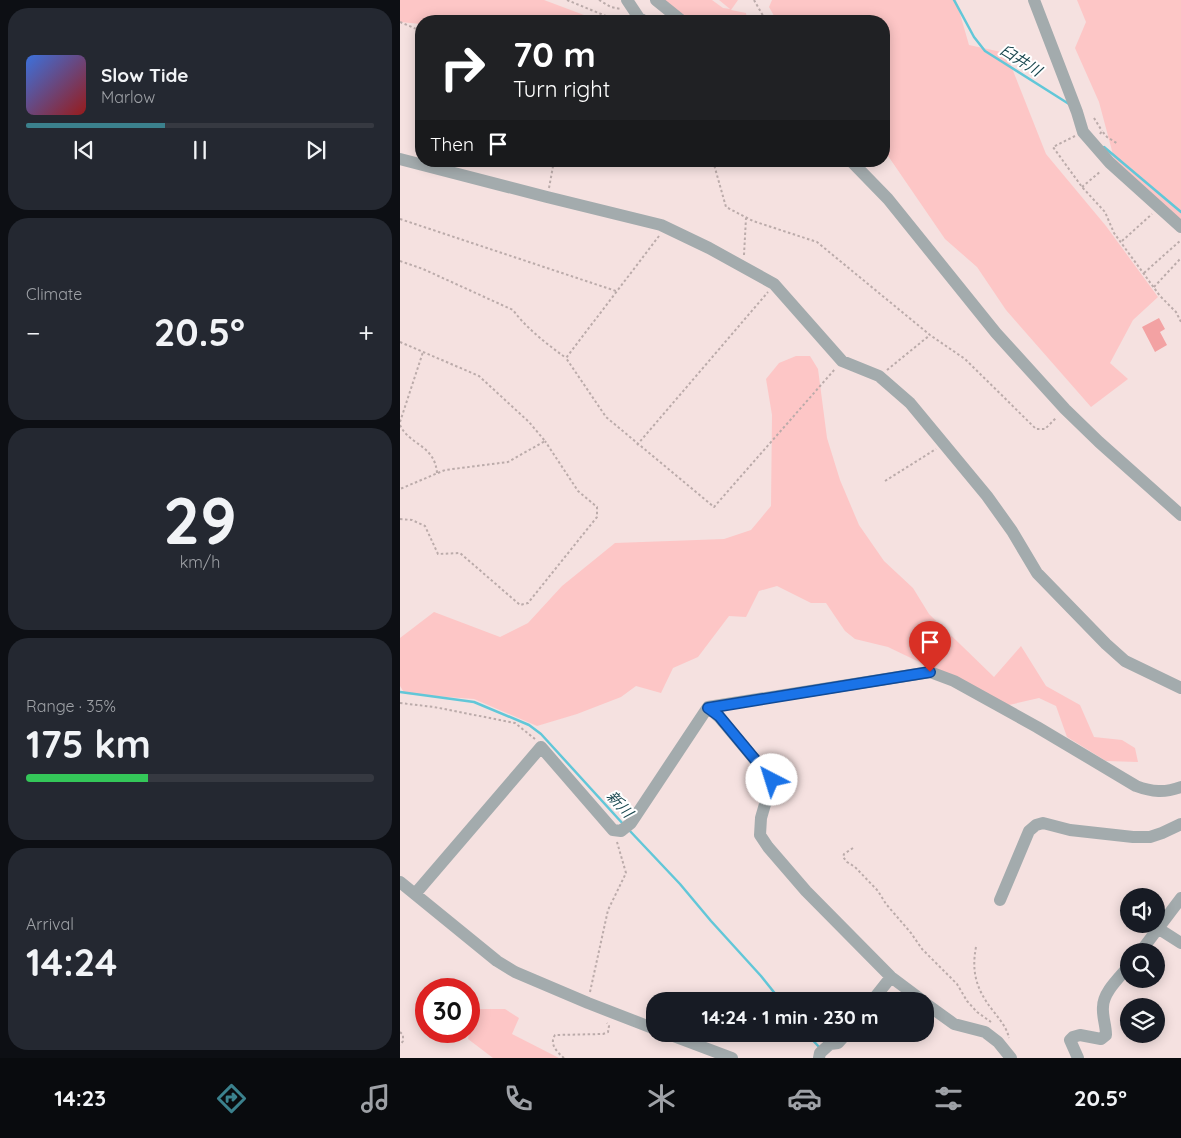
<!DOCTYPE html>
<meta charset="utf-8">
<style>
:root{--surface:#171b24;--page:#242831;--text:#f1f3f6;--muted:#9ea1a6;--line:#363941;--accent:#3b818d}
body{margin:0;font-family:Quicksand,"Noto Sans JP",sans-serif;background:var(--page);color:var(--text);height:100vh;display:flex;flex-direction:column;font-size:19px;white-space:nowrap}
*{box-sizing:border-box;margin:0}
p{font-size:16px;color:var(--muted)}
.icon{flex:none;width:28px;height:28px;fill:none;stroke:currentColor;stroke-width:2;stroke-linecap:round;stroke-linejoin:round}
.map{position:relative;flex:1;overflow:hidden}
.sheet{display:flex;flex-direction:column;gap:8px;padding:8px;background:#0d0f14;width:400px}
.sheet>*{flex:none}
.top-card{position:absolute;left:15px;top:15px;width:475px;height:152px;border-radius:20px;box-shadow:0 2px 12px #0003;background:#202124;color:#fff;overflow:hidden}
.tools{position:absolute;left:720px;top:888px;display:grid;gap:10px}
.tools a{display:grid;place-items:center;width:45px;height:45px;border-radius:50%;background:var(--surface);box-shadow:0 2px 12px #0003;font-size:25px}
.speed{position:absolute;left:15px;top:978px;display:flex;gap:10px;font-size:25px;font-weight:700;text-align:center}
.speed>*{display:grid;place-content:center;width:65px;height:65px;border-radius:50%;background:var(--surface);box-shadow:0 2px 12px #0003;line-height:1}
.speed .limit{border:8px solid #d22;background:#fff;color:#111}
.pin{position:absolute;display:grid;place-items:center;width:42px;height:42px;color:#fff;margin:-51px -21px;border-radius:50% 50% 50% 0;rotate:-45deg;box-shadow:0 0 5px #0007}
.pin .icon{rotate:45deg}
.me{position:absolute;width:55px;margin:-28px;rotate:320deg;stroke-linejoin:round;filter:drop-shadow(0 0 4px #0008)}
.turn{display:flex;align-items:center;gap:18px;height:105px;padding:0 15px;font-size:22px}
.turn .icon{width:65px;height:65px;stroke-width:2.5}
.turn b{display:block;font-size:35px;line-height:42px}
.then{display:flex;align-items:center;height:48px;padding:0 15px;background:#0003;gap:10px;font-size:19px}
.big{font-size:38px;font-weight:700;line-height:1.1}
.sheet .tile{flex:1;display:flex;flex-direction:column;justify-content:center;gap:8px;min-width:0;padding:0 18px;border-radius:20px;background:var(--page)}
.sheet .dial{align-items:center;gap:0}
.dial b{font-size:65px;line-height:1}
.song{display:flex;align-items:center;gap:15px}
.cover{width:60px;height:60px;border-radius:8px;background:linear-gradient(135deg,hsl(220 70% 55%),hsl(0 70% 35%))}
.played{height:5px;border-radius:2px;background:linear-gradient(90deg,var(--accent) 40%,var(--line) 40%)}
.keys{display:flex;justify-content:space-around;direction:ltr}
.heat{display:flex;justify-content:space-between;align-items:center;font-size:28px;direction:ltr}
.charge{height:8px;border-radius:4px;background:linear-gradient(90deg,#34c759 35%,var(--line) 0)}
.trip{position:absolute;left:246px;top:992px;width:288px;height:50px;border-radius:20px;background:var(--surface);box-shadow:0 2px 12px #0003;font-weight:700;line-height:50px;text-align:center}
.menu{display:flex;height:80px;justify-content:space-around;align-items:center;background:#090b0e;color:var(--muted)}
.menu .icon{width:35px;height:35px}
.menu .on{color:var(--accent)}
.menu b{font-size:22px;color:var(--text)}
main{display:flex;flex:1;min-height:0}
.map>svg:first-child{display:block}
</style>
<main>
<section class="sheet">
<div class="tile">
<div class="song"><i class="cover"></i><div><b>Slow Tide</b><p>Marlow</p></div></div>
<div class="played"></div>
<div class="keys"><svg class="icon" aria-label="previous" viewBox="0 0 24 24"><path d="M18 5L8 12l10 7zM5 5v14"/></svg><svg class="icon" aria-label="pause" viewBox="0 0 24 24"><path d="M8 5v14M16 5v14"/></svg><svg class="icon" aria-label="next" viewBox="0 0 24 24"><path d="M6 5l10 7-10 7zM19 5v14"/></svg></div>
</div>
<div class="tile"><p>Climate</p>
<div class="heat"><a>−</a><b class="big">20.5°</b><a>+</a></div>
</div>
<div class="tile dial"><b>29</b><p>km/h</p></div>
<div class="tile"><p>Range · 35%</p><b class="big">175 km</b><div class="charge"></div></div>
<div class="tile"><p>Arrival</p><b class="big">14:24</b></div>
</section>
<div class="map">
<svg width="781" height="1058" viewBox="0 0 781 1058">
<rect width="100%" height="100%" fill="#f5e1e0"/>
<!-- green -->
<path fill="#fdc6c6" d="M0,0H144L200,21H21V24L0,22Z
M263,0H312L323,8L330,9L319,0H338L331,10L346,13L347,19L352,21H292Z
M372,0H556L569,45L606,53L646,154L706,226L758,297L733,320L710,363L728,379L691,407L606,310L577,267L545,239L484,150V21H377L369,7Z
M677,0H781V220L715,162L699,102L675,48L686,22Z
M396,356H410L418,369L427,438L440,480L459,525L484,561L513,588L529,614L594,677L621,646L646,686L680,705L694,737L722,740L735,748L738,762L706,761L667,737L656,706L639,698L609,705L488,647L455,639L445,631L426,603H411L377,586L359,591L346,617L329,616L298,657L273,668L261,693L236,686L221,697L177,714L137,726L74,699L5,694L0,686V638L34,612L100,637L128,623L162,586L215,543L324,539L351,530L371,506L372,415L366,379L379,363Z
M74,1009H105L119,1018L112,1034L159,1058H93L68,1039Z"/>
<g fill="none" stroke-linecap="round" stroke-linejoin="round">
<!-- stream -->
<path stroke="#62c7d8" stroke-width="2.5" d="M554,0L574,37L585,51L669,104
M704,147L781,212
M0,692L74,702L129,725L141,734L224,825
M229,830L280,884L311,921L361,976L381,1001
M407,1034L420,1048"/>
</g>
<!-- building -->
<path fill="#f3a2a3" d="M759,318L765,329L760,332L767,345L755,352L742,327Z"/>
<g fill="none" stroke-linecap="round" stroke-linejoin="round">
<!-- path -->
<path stroke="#bbabaa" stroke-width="2" stroke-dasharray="2.5 2.5" stroke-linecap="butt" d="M167,0L218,21
M199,0L211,7L221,9
M354,0L366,21
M0,22L21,31
M694,118L702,131
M700,134L702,131L707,137L718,144
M675,136L653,147L682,187L705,212L714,233L760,296L776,312L781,322
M313,161L326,207L353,221L417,242L530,335L565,359L636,429H645L657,417
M682,187L701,171
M149,188L154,161
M0,219L216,291
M259,236L166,358L206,417L314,507L435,369
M722,241L752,214
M344,255L346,218
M0,261L23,269L113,310C127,329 147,344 166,358
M744,273L781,240
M754,287L781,258
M0,342L79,376L129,422L145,441L108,462L45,470L0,489
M487,370L530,335
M0,422L23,352
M0,425C9,445 35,445 37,473
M237,445L368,292
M485,481L536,449
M0,519L12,520L25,526L38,554L60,553L120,605L128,603L197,517V507L178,491L145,441
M0,703L34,707L115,723L135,739
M453,848L444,854L443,857L447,862L455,867L478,891L486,904L511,933L522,949L557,984L567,1001L577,1012L591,1022
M576,947C571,973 577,991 594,1012C600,1020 607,1028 609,1038
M190,992L208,910L226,873L217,842
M0,1032L3,1035V1041L0,1045
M164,1058C157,1052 149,1044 155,1035L203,1034L208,1032L209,1026L207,1023"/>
<!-- minor -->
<path stroke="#a3abad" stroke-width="12" d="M227,0L239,18L244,21
M256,0L282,21
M634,0L677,112L683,132L710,163L781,227
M0,159L147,197L261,225L309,248L374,284L442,361L479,376L510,403L587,496L612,531L637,573L706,644L725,661L781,688
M451,161L488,199L596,333L665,409L699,442L781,515
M308,707L319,717L372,780L361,818L360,835L368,847L406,891L491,977L523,1001
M0,882L97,961L115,972L188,1003L255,1029
M15,894L141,747L213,830L221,831L231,823L308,707L530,672L554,681L637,727L736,786C752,792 765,793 781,787
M600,900L629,831L636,825L643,823L670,830L733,837H750L762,833L781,824
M759,929L781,943
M741,951L781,898
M472,1001L491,977
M525,1003L554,1024L585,1032L598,1042L611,1058
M268,1034L332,1058
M419,1058L420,1053L430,1044L438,1043L446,1034
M678,1058L670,1040L673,1037L680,1035L701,1039L706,1035C706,1025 702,1016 703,1007C703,992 720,977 729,966"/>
</g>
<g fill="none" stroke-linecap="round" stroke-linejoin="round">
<defs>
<path id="route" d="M372,780L319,716L308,708L530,672"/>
</defs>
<!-- route casing -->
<use href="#route" stroke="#114b97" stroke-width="12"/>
<!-- route -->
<use href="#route" stroke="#1a73e8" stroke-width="9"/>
</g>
<g text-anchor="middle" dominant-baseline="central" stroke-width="4" stroke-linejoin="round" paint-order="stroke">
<!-- water labels -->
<g font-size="15" font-style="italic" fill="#1b4850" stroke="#fff">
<text transform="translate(621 60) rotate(32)">臼井川</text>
<text transform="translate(220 804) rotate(47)">新川</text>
</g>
</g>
</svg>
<div class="tools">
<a><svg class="icon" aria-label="sound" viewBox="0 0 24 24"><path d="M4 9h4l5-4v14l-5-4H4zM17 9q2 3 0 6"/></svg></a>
<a><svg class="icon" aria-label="search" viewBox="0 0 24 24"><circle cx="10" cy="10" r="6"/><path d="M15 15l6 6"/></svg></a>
<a><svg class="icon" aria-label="layers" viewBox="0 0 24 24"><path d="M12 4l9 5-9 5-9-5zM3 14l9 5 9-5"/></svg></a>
</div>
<div class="speed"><div class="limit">30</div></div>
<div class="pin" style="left:530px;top:672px;background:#d93025"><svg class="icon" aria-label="arrive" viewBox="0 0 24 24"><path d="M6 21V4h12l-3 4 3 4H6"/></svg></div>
<svg class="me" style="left:372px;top:780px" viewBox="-20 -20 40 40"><circle r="19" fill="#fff"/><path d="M0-13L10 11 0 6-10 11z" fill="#1a73e8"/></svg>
<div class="trip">14:24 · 1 min · 230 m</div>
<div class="top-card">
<div class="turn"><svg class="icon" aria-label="right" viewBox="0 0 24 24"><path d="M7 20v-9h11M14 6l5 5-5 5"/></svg><div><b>70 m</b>Turn right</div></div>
<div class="then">Then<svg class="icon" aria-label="arrive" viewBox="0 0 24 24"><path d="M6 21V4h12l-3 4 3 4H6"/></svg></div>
</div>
</div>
</main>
<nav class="menu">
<b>14:23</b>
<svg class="icon on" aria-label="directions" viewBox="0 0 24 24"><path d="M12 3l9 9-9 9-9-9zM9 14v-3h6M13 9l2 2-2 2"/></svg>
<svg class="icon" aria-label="music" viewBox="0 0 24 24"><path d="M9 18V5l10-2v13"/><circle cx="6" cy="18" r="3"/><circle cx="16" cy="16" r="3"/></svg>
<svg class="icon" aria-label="phone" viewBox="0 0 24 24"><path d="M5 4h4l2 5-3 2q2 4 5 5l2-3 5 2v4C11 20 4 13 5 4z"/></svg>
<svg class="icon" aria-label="climate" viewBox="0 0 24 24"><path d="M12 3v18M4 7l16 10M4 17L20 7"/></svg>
<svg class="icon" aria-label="car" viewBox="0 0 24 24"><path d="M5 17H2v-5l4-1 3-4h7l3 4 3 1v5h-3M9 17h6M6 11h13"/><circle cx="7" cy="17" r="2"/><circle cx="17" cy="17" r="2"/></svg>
<svg class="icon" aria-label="filters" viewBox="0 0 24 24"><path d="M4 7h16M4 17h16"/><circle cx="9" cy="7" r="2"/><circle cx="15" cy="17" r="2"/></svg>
<b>20.5°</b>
</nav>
